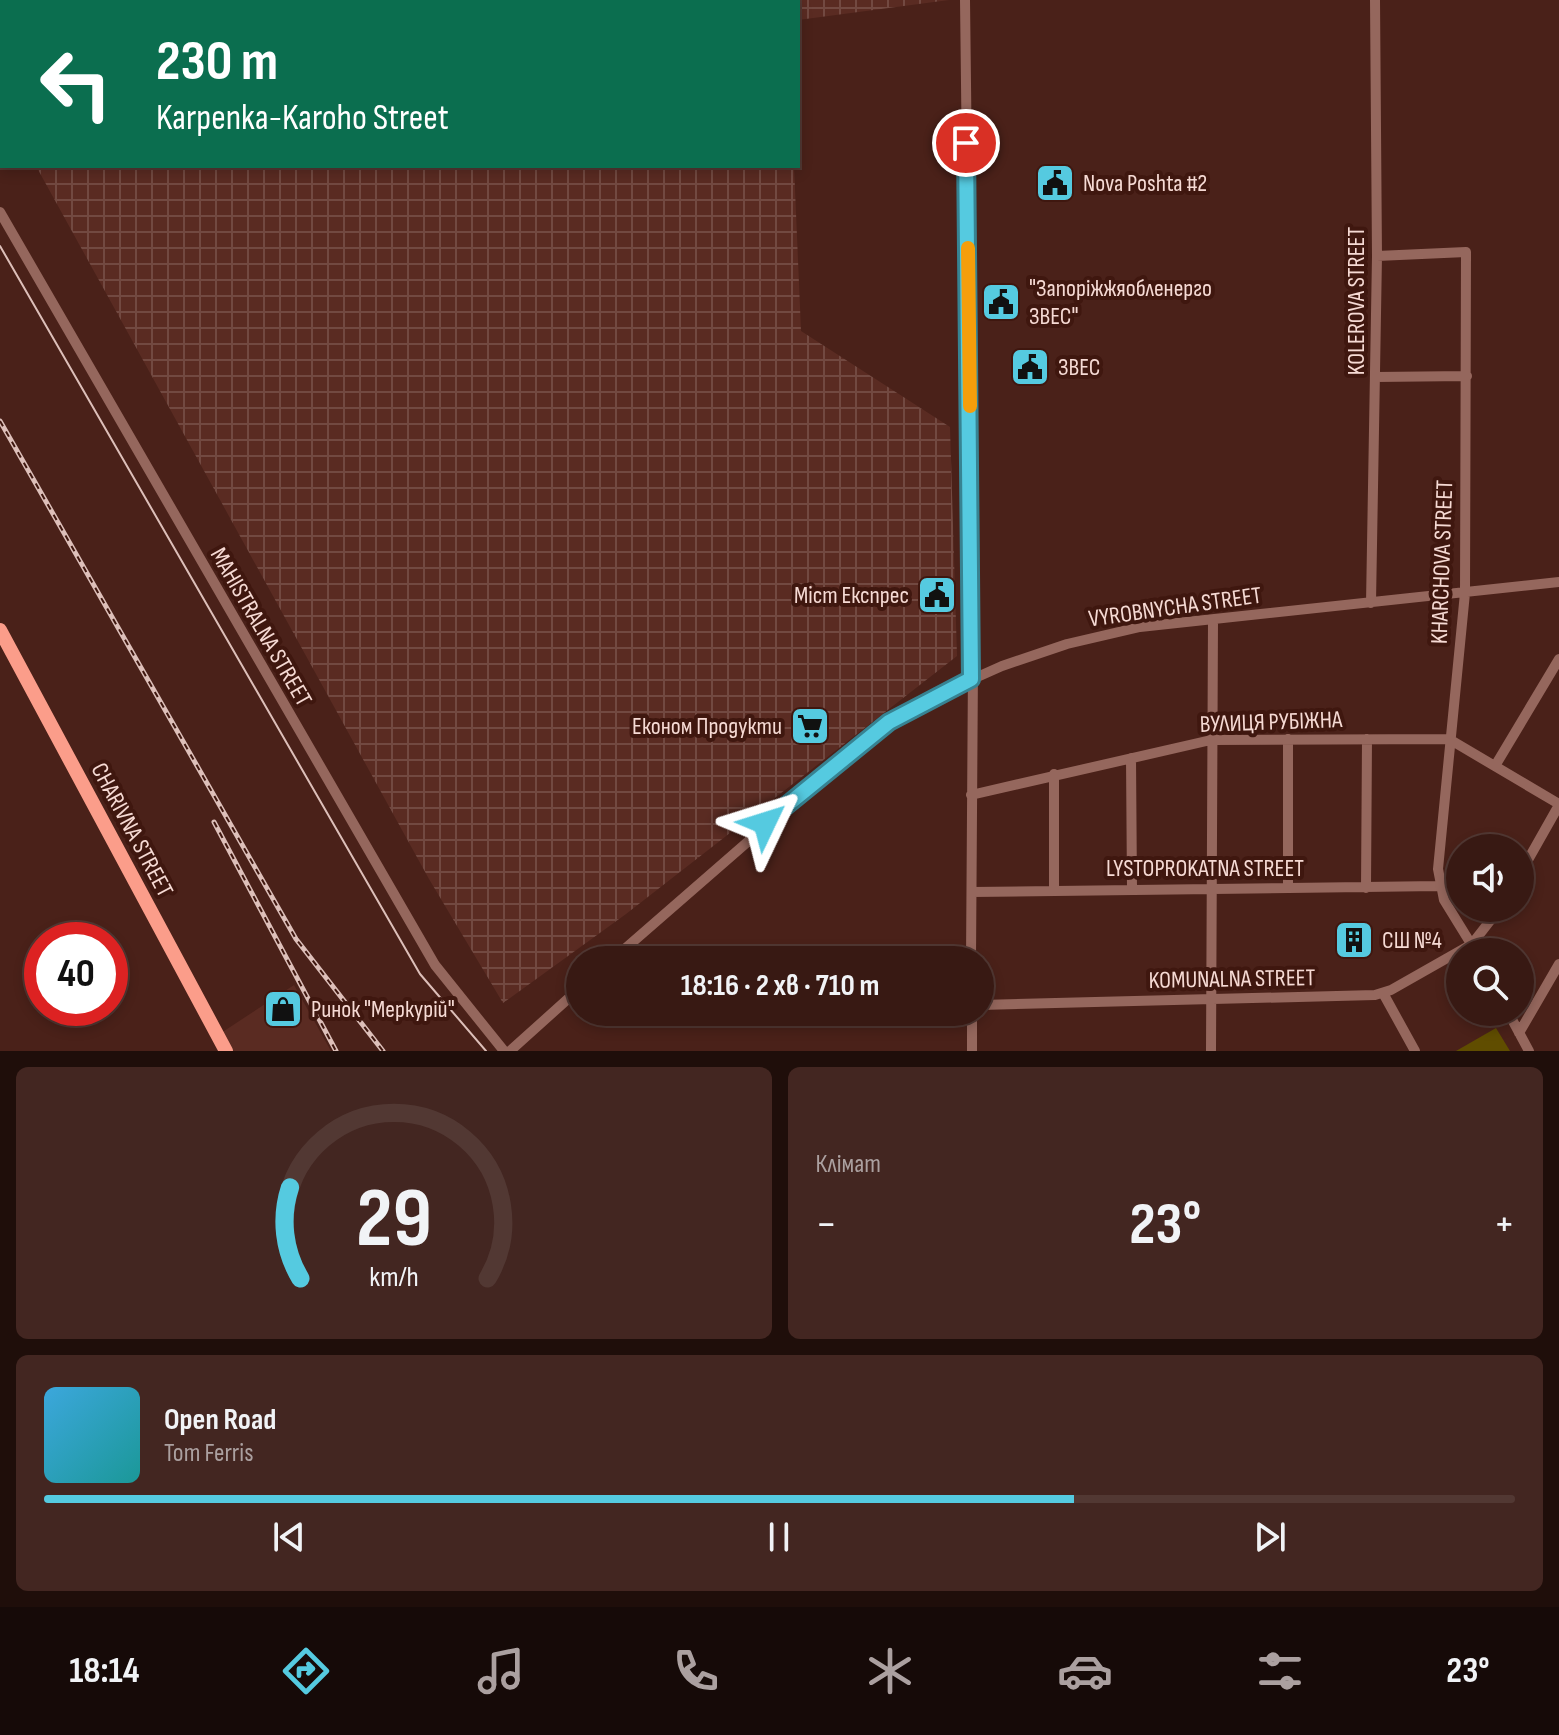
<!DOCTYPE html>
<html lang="uk">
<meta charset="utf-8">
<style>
:root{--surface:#381913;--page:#432621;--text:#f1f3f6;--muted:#aba0a0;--line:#523833;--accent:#55cae0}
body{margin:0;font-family:"Sofia Sans Condensed",sans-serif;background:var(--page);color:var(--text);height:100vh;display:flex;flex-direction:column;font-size:30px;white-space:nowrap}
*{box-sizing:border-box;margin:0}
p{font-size:26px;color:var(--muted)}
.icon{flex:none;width:44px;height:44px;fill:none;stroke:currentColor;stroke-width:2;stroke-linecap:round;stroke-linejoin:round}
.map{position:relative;height:1051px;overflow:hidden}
.side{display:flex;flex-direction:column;gap:16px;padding:16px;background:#1f0e0a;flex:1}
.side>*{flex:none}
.banner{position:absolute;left:0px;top:0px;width:800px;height:168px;box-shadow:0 4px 12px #0003,0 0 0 2px var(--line);background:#0b6e4f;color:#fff;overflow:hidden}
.tools{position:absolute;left:1446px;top:834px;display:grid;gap:16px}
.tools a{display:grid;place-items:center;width:88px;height:88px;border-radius:50%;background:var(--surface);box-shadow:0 4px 12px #0003,0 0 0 2px var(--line);font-size:40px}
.speed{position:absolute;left:24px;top:922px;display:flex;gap:16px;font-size:40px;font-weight:700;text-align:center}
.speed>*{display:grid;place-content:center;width:104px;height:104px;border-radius:50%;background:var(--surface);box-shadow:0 4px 12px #0003,0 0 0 2px var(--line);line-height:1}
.speed .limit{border:12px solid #d22;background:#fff;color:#111}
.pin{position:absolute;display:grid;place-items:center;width:68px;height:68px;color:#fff;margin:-34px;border:4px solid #fff;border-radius:50%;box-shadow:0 2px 8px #0007}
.me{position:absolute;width:88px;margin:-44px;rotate:49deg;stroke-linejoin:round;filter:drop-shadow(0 0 6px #0008)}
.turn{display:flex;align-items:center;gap:28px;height:168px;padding:0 24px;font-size:36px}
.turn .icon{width:104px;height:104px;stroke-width:2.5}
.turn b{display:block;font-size:56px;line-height:68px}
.big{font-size:60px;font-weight:700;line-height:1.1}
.side .tile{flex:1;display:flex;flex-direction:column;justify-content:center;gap:12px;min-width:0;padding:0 28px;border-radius:12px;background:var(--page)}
.side .dial{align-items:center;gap:0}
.dial svg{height:208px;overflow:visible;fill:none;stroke:var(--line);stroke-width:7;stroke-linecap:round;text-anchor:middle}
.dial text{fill:var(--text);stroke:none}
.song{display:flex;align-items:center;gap:24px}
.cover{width:96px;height:96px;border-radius:12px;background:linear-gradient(135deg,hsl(200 70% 55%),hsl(180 70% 35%))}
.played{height:8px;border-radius:4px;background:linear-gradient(90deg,var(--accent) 70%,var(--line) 70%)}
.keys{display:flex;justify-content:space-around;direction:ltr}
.heat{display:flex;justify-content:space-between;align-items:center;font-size:44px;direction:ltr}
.side .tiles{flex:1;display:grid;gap:16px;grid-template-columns:1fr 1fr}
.tile:last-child{grid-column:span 2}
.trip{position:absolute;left:566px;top:946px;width:428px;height:80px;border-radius:40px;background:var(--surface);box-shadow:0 4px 12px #0003,0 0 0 2px var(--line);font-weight:700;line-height:80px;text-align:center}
.tabs{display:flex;height:128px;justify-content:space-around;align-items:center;background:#160a08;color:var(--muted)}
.tabs .icon{width:56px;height:56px}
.tabs .active{color:var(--accent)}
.tabs b{font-size:36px;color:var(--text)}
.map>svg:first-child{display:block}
</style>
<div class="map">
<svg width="1559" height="1051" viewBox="0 0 1559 1051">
<defs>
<pattern id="industrial-grid" width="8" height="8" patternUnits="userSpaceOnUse" patternTransform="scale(2)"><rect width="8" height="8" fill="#5a2b22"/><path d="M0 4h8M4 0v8" fill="none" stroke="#724941"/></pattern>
</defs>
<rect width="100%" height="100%" fill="#4a2119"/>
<!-- built -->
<path fill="#5a2b22" d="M294,985L331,1051H231L221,1033Z"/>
<!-- industrial -->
<path fill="url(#industrial-grid)" d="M297,0H949L798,20V2Z
M36,166H794L801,331L950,427L957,656L626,914L503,1003L429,879Z"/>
<!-- pitch -->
<path fill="#604d00" d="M1496,1028L1510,1051H1456Z"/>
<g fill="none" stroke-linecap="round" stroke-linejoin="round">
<!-- minor -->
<path stroke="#95675d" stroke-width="10" d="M965,0L973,666L971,960
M0,212L435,965L504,1051
M1377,256L1466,252L1465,593L1438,869L1444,900L1476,952
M1376,377L1467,376
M1371,603L1377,256L1375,0
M1288,739V887
M1131,758L1132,889
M1495,766L1559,659
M971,795L1211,740L1449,739L1559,804
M1520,874L1559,805
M1366,888L1367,739
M1054,889V774
M972,892L1439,886
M612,960L868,737L937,695L1002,666L1067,644L1140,627L1559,582
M1383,993L1415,1051
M980,1005L1375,995L1391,990L1472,944L1500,908
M1508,1012L1529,1051
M1519,1033L1559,964
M510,1051L580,988
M972,1051V1012
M1211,1051L1213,620"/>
<!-- major -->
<path stroke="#fb9d8a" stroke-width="14" d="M0,630L226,1051"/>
<!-- tram -->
<path stroke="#ddbfb9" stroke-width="2" d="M0,246L420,974L486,1051"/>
<defs>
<path id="rail" d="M0,421L296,939L383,1051
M214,822L336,1051"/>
</defs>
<!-- rail casing -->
<use href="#rail" stroke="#ddbfb9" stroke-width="5"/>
<!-- rail -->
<use href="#rail" stroke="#3f170f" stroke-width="2" stroke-dasharray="6" stroke-linecap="butt"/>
</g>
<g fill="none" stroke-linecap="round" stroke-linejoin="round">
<defs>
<path id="route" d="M765,823L889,722L971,679L966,143"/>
</defs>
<!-- route casing -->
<use href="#route" stroke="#378392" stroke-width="20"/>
<!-- route -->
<use href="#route" stroke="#55cae0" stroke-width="14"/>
<!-- slow -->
<path stroke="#f59e0b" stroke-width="14" d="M968,248L970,406"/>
</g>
<!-- icons -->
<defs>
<symbol id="civic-square" viewBox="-11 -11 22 22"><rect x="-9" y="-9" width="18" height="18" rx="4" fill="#55cae0" stroke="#3f170f"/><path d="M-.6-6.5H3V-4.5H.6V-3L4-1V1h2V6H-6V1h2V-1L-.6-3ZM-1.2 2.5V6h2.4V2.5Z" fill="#111"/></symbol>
<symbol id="supermarket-square" viewBox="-11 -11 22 22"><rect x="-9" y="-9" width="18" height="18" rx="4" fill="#55cae0" stroke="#3f170f"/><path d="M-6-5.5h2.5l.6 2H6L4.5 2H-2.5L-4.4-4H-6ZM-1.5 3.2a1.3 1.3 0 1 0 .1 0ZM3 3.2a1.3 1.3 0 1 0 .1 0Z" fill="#111"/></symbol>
<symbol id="building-square" viewBox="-11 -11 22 22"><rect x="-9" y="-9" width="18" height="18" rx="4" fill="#55cae0" stroke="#3f170f"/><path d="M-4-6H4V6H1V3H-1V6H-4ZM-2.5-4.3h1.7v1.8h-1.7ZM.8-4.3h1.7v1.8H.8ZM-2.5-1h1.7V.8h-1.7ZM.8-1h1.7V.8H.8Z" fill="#111"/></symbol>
<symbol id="shop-square" viewBox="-11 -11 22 22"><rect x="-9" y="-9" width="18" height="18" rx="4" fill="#55cae0" stroke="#3f170f"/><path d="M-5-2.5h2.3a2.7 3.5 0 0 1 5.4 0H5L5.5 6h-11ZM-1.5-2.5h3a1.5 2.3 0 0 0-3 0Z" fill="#111"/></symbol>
</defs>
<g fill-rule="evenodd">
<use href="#civic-square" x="1033" y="161" width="44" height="44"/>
<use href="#civic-square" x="979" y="280" width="44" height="44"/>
<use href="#civic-square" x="1008" y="345" width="44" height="44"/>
<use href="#civic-square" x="915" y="573" width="44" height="44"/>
<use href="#supermarket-square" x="788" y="704" width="44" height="44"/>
<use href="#building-square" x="1332" y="918" width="44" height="44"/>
<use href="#shop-square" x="261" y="987" width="44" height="44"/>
</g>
<g text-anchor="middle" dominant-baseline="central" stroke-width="8" stroke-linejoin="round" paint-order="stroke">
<!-- poi labels -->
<g font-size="24" fill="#f6dad4" stroke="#3f170f" text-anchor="start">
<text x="1083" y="183">Nova Poshta #2</text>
<text x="1029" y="288">"Запоріжжяобленерго<tspan x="1029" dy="28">ЗВЕС"</tspan></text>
<text x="1058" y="367">ЗВЕС</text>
<text x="909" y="595" text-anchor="end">Мiст Експрес</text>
<text x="782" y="726" text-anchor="end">Економ Продукти</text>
<text x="1382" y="940">СШ №4</text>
<text x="311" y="1009">Ринок "Меркурій"</text>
</g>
<!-- street labels -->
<g font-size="24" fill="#f6dad4" stroke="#3f170f">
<text transform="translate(1356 301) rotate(-90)">KOLEROVA STREET</text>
<text transform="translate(1442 562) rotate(-88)">KHARCHOVA STREET</text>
<text transform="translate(1175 607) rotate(-8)">VYROBNYCHA STREET</text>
<text transform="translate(261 627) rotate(60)">MAHISTRALNA STREET</text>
<text transform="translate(1271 722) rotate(-2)">ВУЛИЦЯ РУБІЖНА</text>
<text transform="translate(132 830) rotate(62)">CHARIVNA STREET</text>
<text x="1205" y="868">LYSTOPROKATNA STREET</text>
<text transform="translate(1232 979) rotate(-1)">KOMUNALNA STREET</text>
</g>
</g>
</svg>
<div class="tools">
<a><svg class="icon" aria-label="sound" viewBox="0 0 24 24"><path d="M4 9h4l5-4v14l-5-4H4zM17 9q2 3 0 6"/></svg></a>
<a><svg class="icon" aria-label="search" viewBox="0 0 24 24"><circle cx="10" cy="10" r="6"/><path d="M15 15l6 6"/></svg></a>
</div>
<div class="speed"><div class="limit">40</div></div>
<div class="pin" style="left:966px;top:143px;background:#d93025"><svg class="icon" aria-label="arrive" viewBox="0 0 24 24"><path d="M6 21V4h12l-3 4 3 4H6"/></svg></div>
<svg class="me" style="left:765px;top:823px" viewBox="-20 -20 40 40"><path d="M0-17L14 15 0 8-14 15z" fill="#55cae0" stroke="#fff" stroke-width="4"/></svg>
<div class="trip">18:16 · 2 хв · 710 m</div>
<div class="banner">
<div class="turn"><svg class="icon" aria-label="left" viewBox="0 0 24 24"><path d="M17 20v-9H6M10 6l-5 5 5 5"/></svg><div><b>230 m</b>Karpenka-Karoho Street</div></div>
</div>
</div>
<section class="side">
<div class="tiles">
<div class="tile dial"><svg viewBox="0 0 100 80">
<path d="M14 69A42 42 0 1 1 86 69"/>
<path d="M14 69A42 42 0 0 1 10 34" stroke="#55cae0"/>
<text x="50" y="56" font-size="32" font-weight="700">29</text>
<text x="50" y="72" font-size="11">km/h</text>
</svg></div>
<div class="tile"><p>Клімат</p>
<div class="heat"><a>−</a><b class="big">23°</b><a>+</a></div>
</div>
<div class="tile">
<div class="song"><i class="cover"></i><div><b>Open Road</b><p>Tom Ferris</p></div></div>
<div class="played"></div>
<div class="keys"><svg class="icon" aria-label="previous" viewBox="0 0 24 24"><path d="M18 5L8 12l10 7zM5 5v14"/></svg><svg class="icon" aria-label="pause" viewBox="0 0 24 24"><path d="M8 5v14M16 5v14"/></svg><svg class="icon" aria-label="next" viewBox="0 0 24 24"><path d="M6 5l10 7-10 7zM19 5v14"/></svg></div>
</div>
</div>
</section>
<nav class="tabs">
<b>18:14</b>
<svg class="icon active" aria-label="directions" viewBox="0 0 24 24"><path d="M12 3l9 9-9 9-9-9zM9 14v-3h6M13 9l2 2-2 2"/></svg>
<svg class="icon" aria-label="music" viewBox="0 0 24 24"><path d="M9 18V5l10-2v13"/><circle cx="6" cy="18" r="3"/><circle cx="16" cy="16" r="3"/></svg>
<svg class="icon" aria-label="phone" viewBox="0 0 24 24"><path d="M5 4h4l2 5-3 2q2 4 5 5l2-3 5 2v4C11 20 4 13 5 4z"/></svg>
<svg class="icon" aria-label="climate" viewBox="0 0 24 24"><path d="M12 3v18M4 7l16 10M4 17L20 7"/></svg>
<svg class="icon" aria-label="car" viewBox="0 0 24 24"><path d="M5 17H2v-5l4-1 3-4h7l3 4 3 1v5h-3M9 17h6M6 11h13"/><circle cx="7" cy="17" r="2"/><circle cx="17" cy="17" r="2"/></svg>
<svg class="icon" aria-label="filters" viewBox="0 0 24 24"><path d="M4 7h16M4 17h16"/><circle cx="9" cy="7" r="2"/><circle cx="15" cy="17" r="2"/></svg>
<b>23°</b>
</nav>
